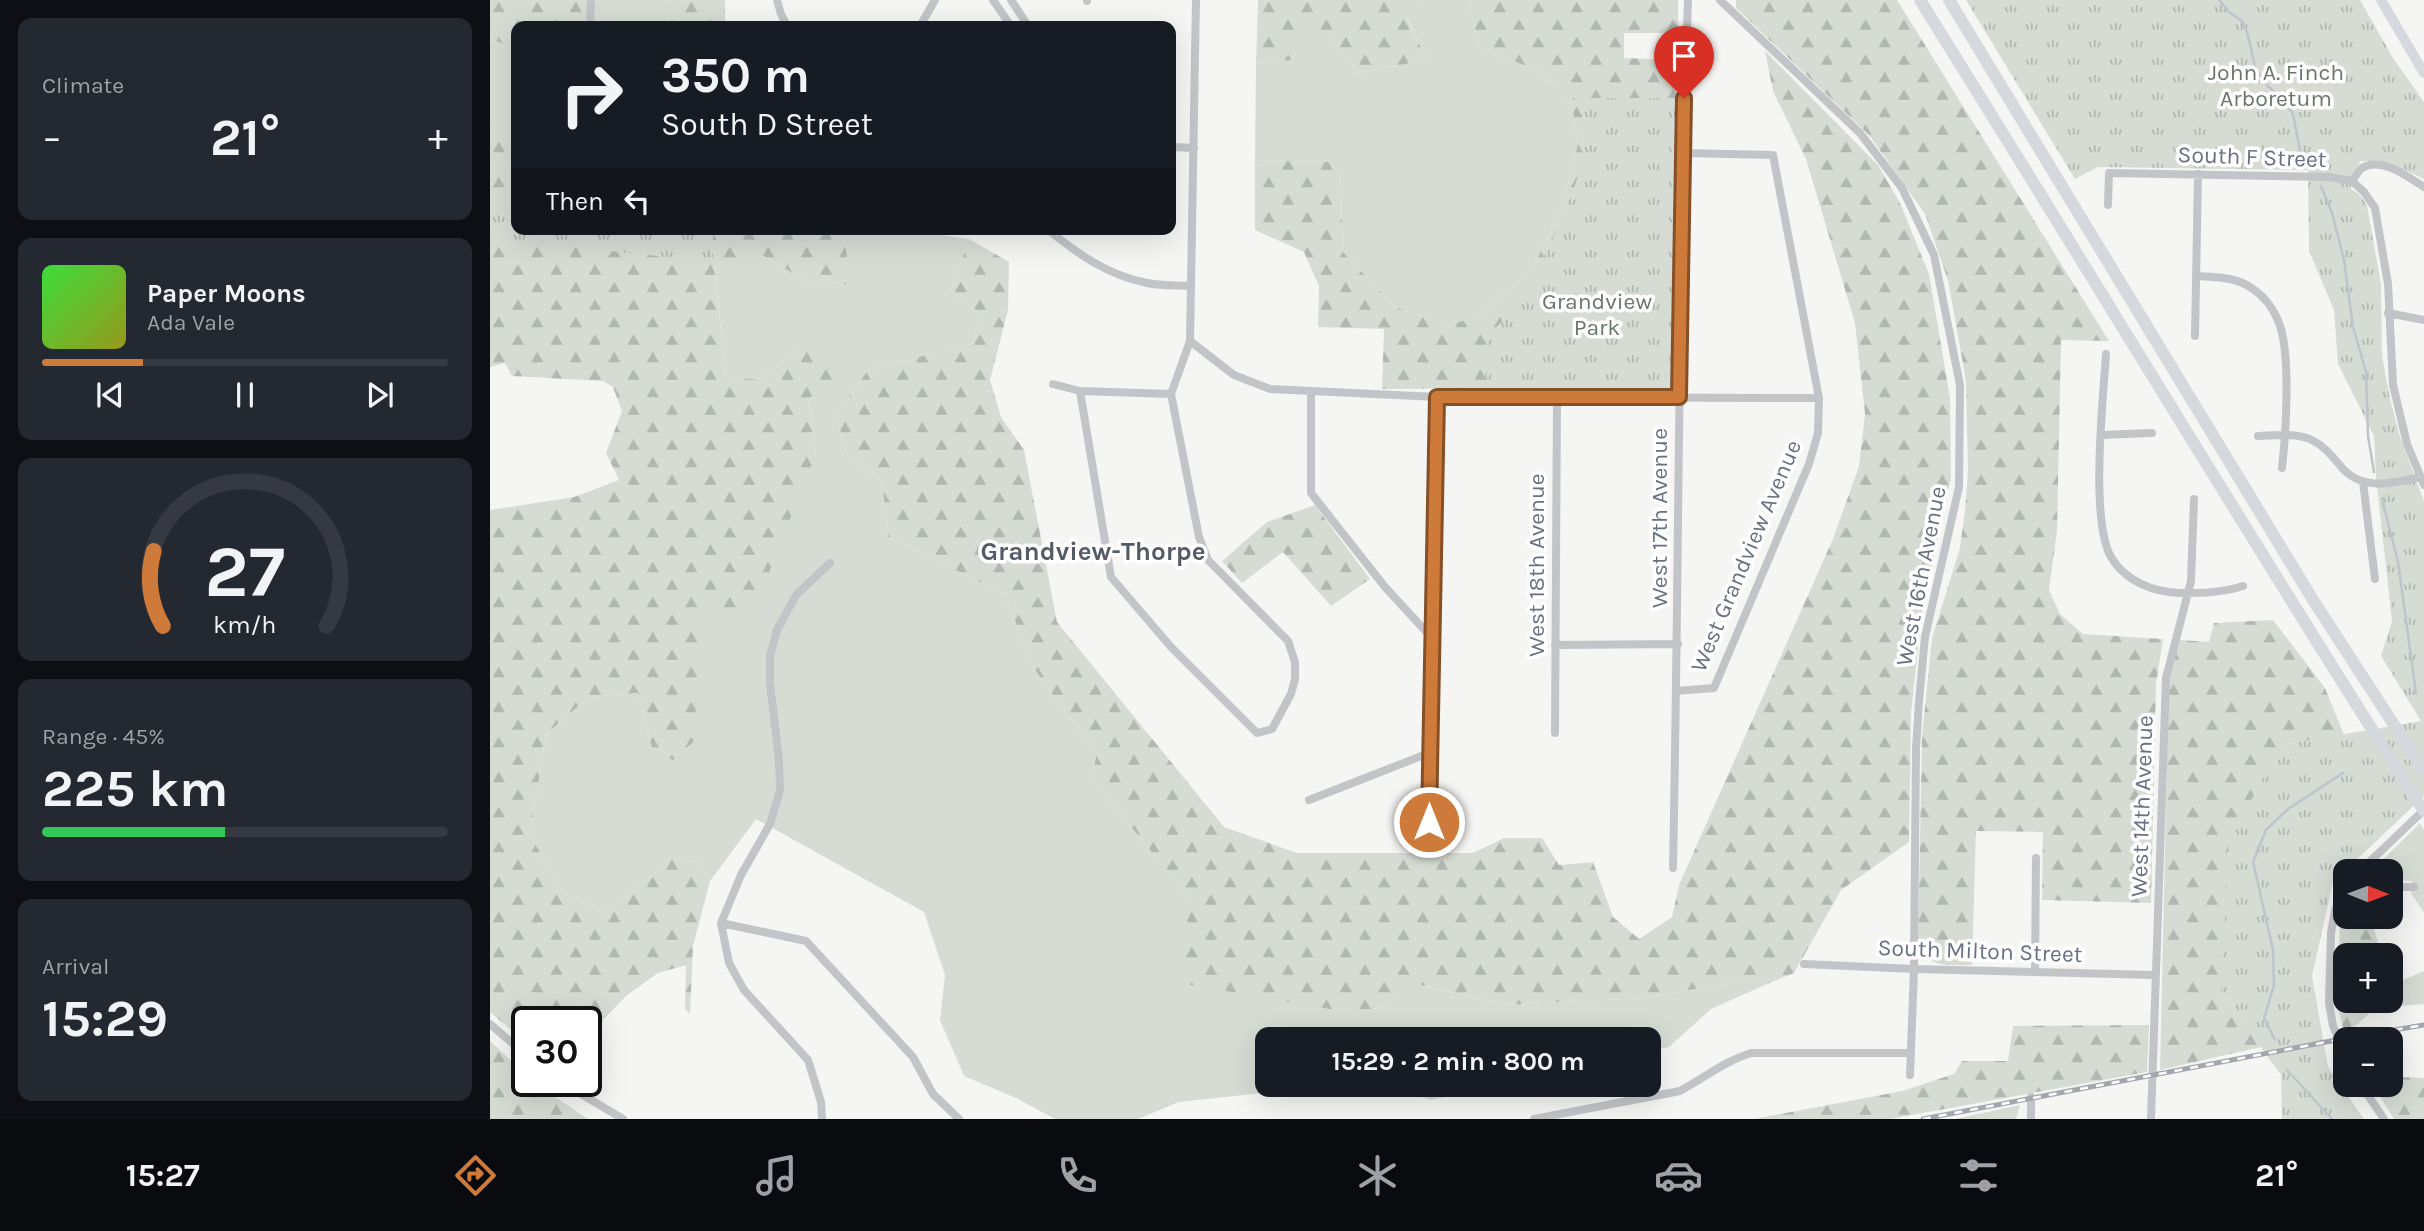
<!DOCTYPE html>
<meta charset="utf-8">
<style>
:root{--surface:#171b24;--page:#242831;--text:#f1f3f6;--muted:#9ea1a6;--line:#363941;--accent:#ce7a3a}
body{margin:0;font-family:Karla,sans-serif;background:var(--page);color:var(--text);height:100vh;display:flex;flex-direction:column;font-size:26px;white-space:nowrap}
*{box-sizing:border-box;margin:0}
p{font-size:23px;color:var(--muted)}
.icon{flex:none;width:38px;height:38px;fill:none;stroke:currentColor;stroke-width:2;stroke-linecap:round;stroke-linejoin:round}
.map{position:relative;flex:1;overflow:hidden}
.sheet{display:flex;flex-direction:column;gap:18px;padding:18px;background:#0d0f14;width:490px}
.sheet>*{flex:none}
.top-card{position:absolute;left:21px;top:21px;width:665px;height:214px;border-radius:14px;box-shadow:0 7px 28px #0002;background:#171b24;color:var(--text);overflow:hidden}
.needle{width:46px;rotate:91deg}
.fabs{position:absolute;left:1843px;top:859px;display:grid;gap:14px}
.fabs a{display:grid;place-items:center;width:70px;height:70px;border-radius:14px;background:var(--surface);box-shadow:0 7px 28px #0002;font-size:35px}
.speed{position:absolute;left:21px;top:1006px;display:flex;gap:14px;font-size:35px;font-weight:700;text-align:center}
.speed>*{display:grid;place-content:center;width:91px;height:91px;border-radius:50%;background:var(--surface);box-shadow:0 7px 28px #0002;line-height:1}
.speed .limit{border:4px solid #111;border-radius:10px;background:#fff;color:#111}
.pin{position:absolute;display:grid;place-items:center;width:60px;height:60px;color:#fff;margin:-72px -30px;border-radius:50% 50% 50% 0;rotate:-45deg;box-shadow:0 0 7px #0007}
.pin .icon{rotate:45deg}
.me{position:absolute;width:77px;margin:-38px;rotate:0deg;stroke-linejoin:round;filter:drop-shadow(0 0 5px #0008)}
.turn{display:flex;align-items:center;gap:24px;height:147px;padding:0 35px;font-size:32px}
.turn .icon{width:91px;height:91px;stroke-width:2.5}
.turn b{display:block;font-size:49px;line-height:60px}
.then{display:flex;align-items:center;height:66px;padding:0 35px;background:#0003;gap:14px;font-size:26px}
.big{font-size:52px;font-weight:700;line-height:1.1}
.sheet .tile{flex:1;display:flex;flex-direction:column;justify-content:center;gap:10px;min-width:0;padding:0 24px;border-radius:14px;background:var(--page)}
.sheet .dial{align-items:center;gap:0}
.dial svg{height:182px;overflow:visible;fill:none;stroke:var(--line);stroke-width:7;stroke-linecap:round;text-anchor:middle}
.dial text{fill:var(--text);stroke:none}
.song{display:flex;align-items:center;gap:21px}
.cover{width:84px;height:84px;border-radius:10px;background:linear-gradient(135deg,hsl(120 70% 55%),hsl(60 70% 35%))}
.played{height:7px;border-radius:4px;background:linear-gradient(90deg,var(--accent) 25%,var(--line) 25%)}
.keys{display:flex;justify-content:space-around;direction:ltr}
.heat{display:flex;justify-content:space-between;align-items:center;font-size:38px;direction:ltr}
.charge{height:10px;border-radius:5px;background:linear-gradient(90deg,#34c759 45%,var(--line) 0)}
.trip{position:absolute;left:765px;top:1027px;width:406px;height:70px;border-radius:14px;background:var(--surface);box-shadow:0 7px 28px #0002;font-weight:700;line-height:70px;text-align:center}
.dock{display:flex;height:112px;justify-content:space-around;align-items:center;background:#090b0e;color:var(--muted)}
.dock .icon{width:49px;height:49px}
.dock .current{color:var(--accent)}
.dock b{font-size:32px;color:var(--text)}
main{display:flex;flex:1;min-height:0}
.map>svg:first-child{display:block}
</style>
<main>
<section class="sheet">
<div class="tile"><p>Climate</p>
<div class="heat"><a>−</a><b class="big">21°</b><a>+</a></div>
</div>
<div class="tile">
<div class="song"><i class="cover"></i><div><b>Paper Moons</b><p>Ada Vale</p></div></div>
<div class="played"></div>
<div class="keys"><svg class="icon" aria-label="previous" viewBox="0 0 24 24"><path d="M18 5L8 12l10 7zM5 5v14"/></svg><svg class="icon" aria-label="pause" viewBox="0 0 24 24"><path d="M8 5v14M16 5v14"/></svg><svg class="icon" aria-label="next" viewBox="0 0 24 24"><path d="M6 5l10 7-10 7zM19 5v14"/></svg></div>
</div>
<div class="tile dial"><svg viewBox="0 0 100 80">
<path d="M14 69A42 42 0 1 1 86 69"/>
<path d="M14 69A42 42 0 0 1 10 36" stroke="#ce7a3a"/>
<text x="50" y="56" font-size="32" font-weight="700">27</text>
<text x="50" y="72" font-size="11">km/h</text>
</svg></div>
<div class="tile"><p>Range · 45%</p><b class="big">225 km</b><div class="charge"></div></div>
<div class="tile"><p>Arrival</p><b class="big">15:29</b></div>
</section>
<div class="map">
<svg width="1934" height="1119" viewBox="0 0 1934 1119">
<defs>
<pattern id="forest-firs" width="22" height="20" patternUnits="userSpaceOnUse" patternTransform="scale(1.75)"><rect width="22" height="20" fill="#d6dcd4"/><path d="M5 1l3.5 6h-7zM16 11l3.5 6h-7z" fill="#b1b7b1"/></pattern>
<pattern id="park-tufts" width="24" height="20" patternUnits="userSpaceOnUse" patternTransform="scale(1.75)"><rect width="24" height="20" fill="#d6dcd4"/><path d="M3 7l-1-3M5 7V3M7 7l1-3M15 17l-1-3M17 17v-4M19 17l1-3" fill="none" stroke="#b1b7b1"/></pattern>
</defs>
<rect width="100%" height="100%" fill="#f5f6f3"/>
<!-- green -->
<path fill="#d6dcd4" d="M98,0H183L178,26H97Z
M929,0H979L989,47L1056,74L1083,112L1088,144L1073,204L1042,270L989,316L958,325L905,307L853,252L850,173L838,162L765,160L766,64L801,60L812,33H837L868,73L937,60L917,18Z
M0,39L26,48V112L0,128Z
M353,229H411L479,239L461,290L490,315L483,343L378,370L346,415L357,455L392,481L398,537L515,594L541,664L570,706L607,751L602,779L700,899L884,1009L929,985L1016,1005L1154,998L1267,978L1275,985L1221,1009L1179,1047L1159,1051L1158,1040H777V1085H847L689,1102L648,1119H565L526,1098L474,1076L450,1020L455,975L434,912L266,819L220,881L211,861L182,859L117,913L74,893L40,835L56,734L99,697L148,693L163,751L211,618L325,456L319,398L310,347L271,379L236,378L224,265L274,256L314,280L360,285Z
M1930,823L1934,830V913L1921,893L1922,881L1901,880L1900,872H1880Z
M1934,971V1004L1885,1008L1860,1031L1867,1001H1900L1901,985Z
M890,1085H1007L941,1100Z
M1530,1105L1526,1119H1465Z"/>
<!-- forest -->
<path fill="url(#forest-firs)" d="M0,0H98L97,26H26V48L0,39Z
M183,0H235V26H178Z
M768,0H929L917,19L937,60L868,73L837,33H813L801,60L766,64Z
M979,0H1188V33H1134V58L1187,60L1184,152L1118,391L1047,388L892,389L894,329L828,327L829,286L814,252L765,230V160L838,162L850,173L853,252L905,307L958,325L989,316L1042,270L1073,204L1088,144L1083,112L1056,74L989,47Z
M1246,0H1407L1619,341L1571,340L1567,531L1559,590L1570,614L1593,634L1673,639L1666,684L1661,903L1552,900L1553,832L1486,831L1482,965C1456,965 1444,969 1428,946L1432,736L1442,638L1470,548L1475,511L1478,471L1476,381L1458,280L1435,214L1379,135L1246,8Z
M1275,51L1388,165L1410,203L1439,274L1460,398L1461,477L1432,613L1421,713L1419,842L1351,890L1304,973L1275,985L1267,978L1154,998L1016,1005L930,985L884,1009H840L690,983L700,899L602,779L607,751L570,706L541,664L515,594L398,537L392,481L357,455L346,415L378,370L483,343L490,315L461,290L479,239L519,262L518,310L500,380L511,417L534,450L567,622L734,827L807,853H983L1014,838H1052L1069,865L1103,862L1123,917L1149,939L1182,917L1189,885L1343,539L1369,466L1375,414L1365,323L1316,159L1283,91Z
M26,112V229H353L361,285L314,280L274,256L224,266L236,378L271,379L310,347L341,351L351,379L319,398L325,456L267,603L211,618L204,741L183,760L163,752L148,693L99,697L56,734L40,835L74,893L117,913L182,859L211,861L220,881L203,946L200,1014L195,1009L196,965L168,973L136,996L113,1020L102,1058L96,1062V1022H37V1043L0,1012V510L84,497L129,480L116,453L132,411L123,387L113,381L22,376L15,363L0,367V128Z
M825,505L880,579L841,606L793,552L752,583L732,561L777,522Z
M1783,620L1835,688L1854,735L1791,745L1731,993L1771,1047L1670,1070L1679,673L1689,640L1719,642L1724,623Z
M1855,909V917H1880L1892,955L1855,956V1001H1867L1860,1031H1854L1847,1005L1850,921Z
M1659,1025L1657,1072L1400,1119H1264L1412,1091L1464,1074L1472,1061H1518L1523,1026Z
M0,1041L37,1075V1082H43L98,1119H0Z
M1901,1062L1911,1077L1934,1078V1119H1904L1883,1085H1900Z"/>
<!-- park -->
<path fill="url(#park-tufts)" d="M1476,0H1870L1903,58L1934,102V179C1914,169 1894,161 1871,161L1861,175V189L1870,195L1877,205L1891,284L1892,356L1900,399L1910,437L1934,501V796L1843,882L1822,976L1838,1067L1874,1119H1792L1791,1075L1731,993L1739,841L1791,745L1931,721L1891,656L1902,621L1886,477L1884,436L1848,364L1844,310L1819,251L1818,170L1608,167L1585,179Z
M1082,98H1194L1184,152L1181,389L1118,391L995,389L997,335C1034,312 1106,166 1095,122C1092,114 1086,106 1082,98Z
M0,192L26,195V229H223V262L0,238Z"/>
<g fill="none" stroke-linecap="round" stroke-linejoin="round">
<!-- stream -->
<path stroke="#bec4ca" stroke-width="2.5" d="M1729,0L1739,12L1752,21L1757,32L1766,70L1778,86L1795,102L1803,114L1812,161
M1831,186L1842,213L1854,260L1863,327L1876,372L1878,436L1884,472
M1892,499L1908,562L1926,693
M1785,1040L1774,1018L1784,985L1783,950L1763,862L1776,830L1798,809L1853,773
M1797,1070L1842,1119"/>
<!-- minor -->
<path stroke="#c2c4c7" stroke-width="8" d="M287,0L291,14L297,26
M503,0L521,26
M521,0L538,26
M1230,0L1370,133L1412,188L1444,255L1470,385L1469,487L1435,637L1429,701L1426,748L1424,969L1420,1075
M597,1V0
M100,26L101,0
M430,26L445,0
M681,147L704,148
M1862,181L1874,192L1885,208L1898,284L1903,385L1917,444L1934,485
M1862,181C1865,177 1868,171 1872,168C1891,156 1918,177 1934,187
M1618,205L1619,173L1839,177L1862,181
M557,229C588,254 617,275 657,283C671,286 687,285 701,286
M1706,276C1726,277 1747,277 1763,289C1775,297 1784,310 1789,323C1801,353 1796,434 1792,468
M1898,313L1934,320
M1705,336L1708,174
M700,341L744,375L780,389L947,397L1329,398
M1616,354C1613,400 1600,520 1621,557C1635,581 1663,592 1689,593C1712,593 1731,593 1753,586
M563,384L590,391L681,394
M590,391L621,577L681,647L767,733L782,729L801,694L805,679V662L798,641L718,560L709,537L681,394L700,341L706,0
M821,392V493L895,587L941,637
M1611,435L1662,433
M1768,436C1785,435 1807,433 1822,440C1836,447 1844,459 1854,470C1875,491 1905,483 1931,477
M1873,482L1885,579
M1065,645L1188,644
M1186,691L1224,688L1319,464L1328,433L1329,398L1283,155L1192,153
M1065,733L1067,397
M819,800L939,753
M939,823L947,397
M1183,868C1189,579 1188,289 1198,0
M1869,872L1934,810
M1900,887H1924
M1855,889L1845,910L1841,933L1839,1003L1843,1026L1855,1054
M231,923L316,941L423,1057L443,1094L469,1119
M1314,964L1424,969L1666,975
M1545,972L1546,858
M0,1024L37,1056
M71,1082L133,1119
M1871,1085L1894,1119
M332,1119L331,1102L318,1060L254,990L239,963L231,923L251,875L280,824L290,790L289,760L280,683V656L287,630L306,595L340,563
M1044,1119L1190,1091C1214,1078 1235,1061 1261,1053H1421
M1541,1119V1097
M1661,1119L1676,678L1701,581L1704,499"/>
<!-- major -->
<path stroke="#d5d8dc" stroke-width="10" d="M1891,0L1934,73"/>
<!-- highway -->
<path stroke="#d5d8dc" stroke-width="12" d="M1430,0C1599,270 1762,543 1934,811
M1459,0L1823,600L1934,771"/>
<defs>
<path id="rail" d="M1433,1119L1862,1037L1934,1025"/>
</defs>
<!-- rail casing -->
<use href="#rail" stroke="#a3a6ac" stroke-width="5"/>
<!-- rail -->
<use href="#rail" stroke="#fff" stroke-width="2.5" stroke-dasharray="8" stroke-linecap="butt"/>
</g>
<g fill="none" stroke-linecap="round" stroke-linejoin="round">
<defs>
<path id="route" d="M939,822L947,397H1189L1194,98"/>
</defs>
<!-- route casing -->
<use href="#route" stroke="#864f26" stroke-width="18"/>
<!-- route -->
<use href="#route" stroke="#ce7a3a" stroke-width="12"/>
</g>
<g text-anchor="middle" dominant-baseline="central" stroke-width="7" stroke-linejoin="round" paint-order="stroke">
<!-- park labels -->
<g font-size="23" fill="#667866" stroke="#fff">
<text x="1786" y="72">John A. Finch<tspan x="1786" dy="26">Arboretum</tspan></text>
<text x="1107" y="301">Grandview<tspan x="1107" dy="26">Park</tspan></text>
</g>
<!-- street labels -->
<g font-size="23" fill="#687180" stroke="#fff">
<text transform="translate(1762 157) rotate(2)">South F Street</text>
<text transform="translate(1169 518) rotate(-90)">West 17th Avenue</text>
<text transform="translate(1256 556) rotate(-67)">West Grandview Avenue</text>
<text transform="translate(1046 565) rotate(-90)">West 18th Avenue</text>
<text transform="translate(1431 576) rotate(-79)">West 16th Avenue</text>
<text transform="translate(1652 806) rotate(-88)">West 14th Avenue</text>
<text transform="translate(1490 951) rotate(2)">South Milton Street</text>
</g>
<!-- quarter labels -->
<g font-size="26" font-weight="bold" fill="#555b66" stroke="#fff">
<text x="603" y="551">Grandview-Thorpe</text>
</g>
</g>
</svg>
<div class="fabs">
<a><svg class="needle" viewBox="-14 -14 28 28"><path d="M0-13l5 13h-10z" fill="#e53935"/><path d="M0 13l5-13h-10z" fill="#9ea1a6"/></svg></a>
<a>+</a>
<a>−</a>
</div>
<div class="speed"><div class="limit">30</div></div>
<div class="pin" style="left:1194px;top:98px;background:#d93025"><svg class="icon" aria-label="arrive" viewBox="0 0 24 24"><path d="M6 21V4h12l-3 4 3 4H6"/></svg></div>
<svg class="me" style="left:939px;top:822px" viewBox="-20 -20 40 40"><circle r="17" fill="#ce7a3a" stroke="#fff" stroke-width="3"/><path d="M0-11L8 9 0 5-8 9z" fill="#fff"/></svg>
<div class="trip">15:29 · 2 min · 800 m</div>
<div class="top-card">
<div class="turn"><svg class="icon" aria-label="right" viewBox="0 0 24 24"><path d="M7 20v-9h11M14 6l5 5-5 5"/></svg><div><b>350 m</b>South D Street</div></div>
<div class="then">Then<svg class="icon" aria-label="left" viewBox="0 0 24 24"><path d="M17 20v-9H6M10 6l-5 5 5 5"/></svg></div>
</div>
</div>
</main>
<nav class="dock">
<b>15:27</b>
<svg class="icon current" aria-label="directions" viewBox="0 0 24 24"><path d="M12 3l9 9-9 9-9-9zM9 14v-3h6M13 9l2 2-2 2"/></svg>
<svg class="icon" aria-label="music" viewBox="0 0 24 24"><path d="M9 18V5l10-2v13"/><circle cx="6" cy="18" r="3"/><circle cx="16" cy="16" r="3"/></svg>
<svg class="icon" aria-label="phone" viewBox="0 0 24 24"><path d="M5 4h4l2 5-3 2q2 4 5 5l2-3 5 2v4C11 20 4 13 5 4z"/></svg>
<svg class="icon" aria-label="climate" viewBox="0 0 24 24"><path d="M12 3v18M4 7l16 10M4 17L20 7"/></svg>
<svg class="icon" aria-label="car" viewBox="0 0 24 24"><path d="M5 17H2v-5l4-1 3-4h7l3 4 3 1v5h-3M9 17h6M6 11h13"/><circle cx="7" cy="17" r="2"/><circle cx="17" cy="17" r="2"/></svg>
<svg class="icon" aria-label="filters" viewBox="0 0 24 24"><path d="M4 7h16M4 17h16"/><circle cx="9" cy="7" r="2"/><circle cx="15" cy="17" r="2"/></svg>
<b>21°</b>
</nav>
